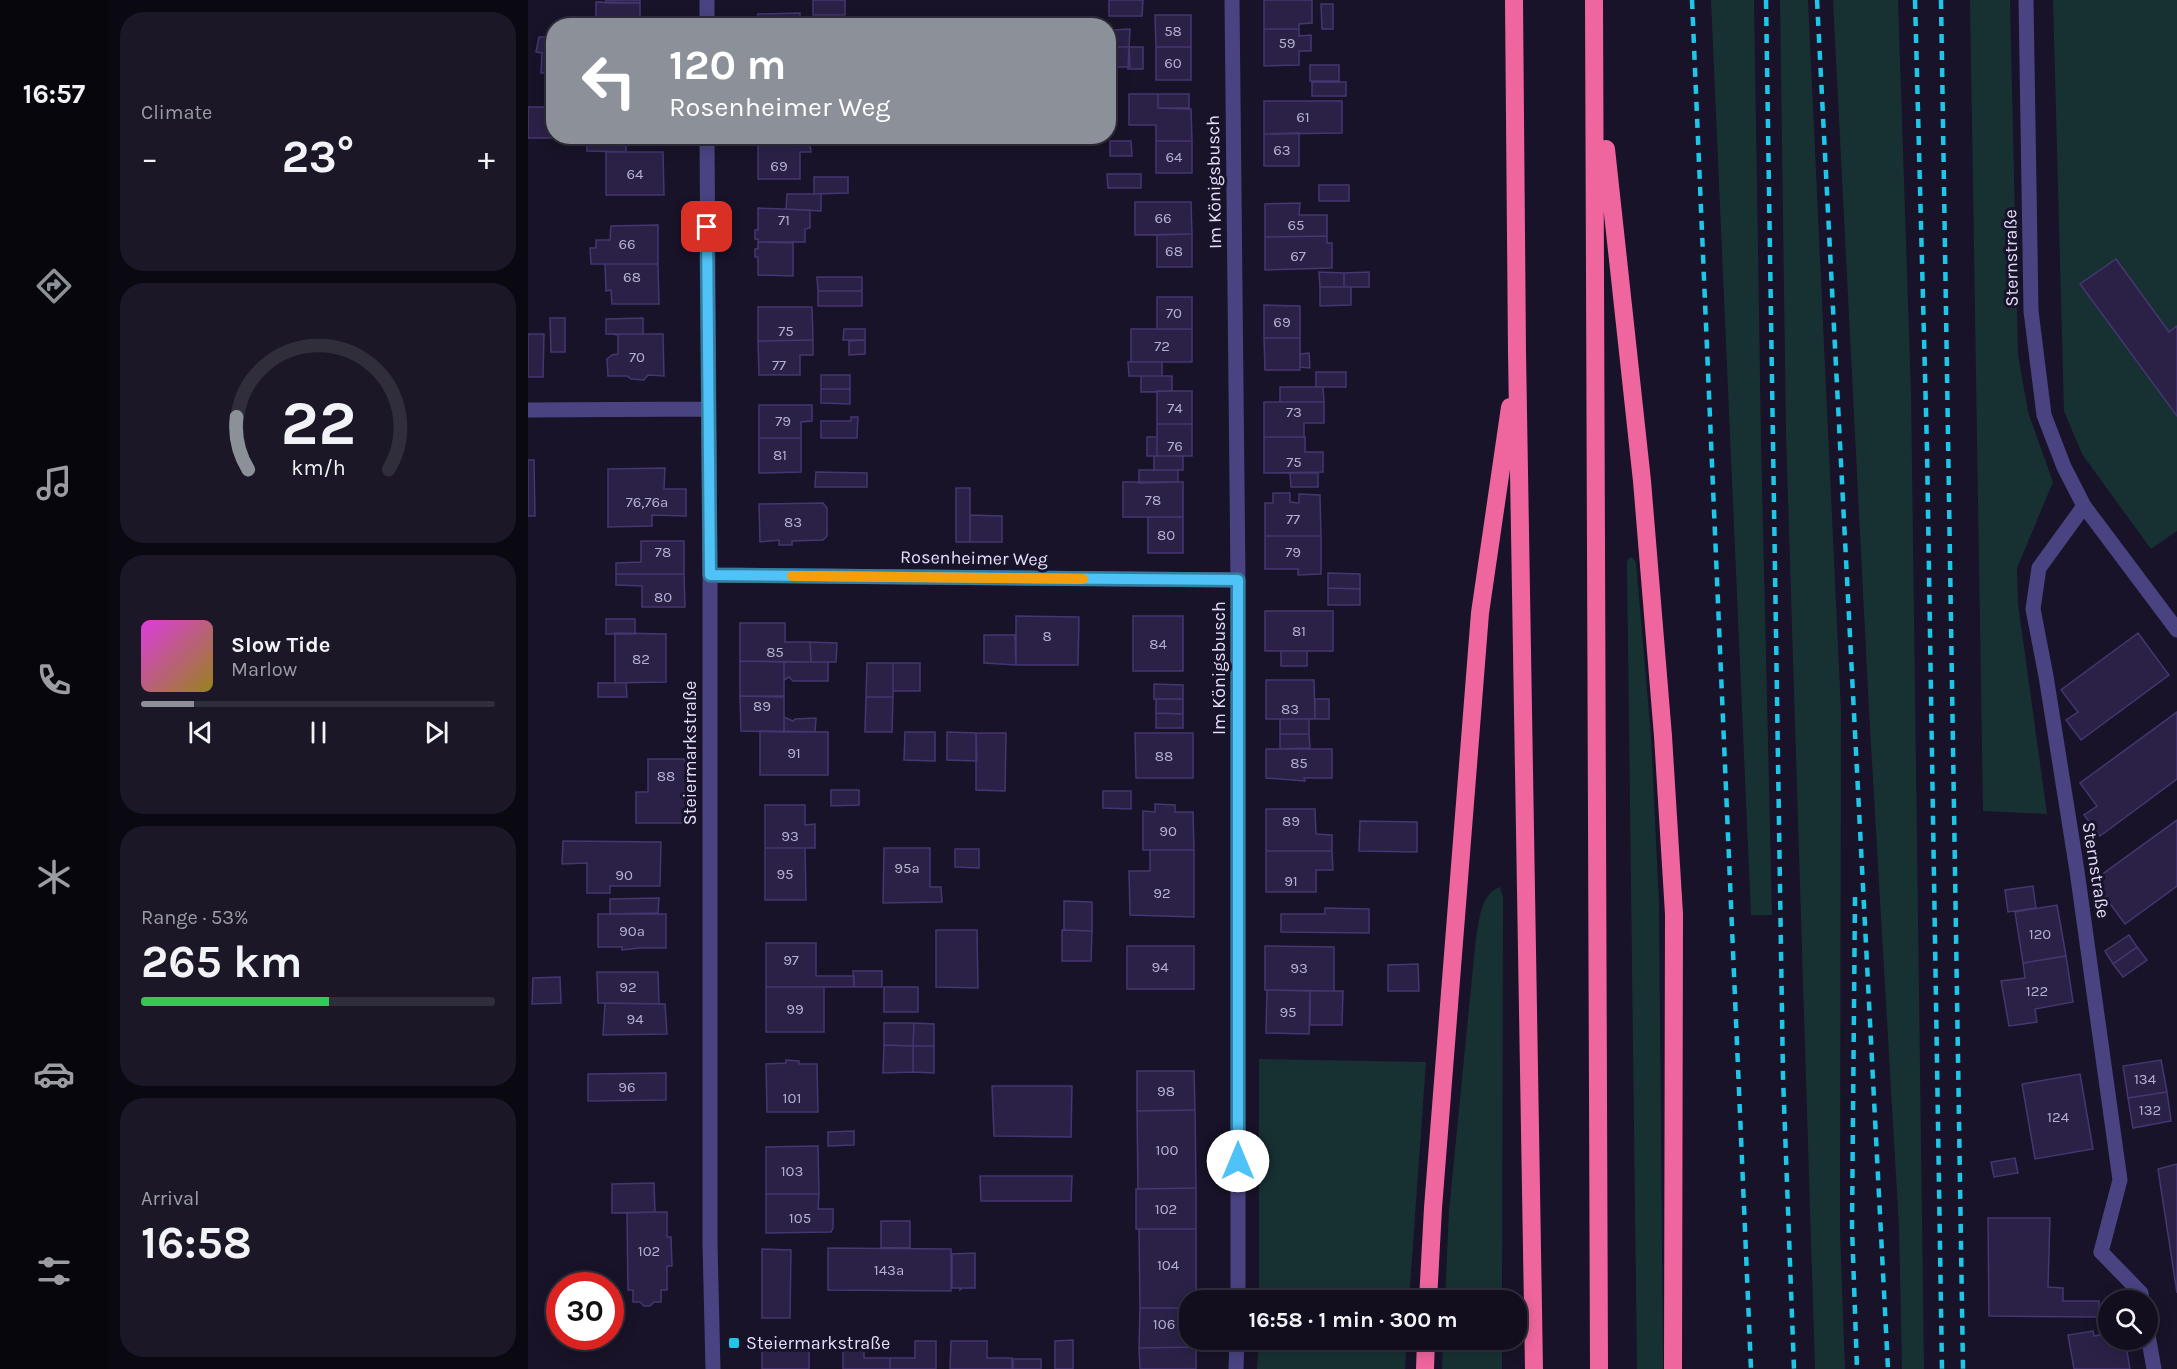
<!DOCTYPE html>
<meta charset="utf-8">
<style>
:root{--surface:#120e1e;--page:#1b1727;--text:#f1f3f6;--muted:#9c9ca4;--line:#312e3c;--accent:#8c9099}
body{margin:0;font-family:Karla,sans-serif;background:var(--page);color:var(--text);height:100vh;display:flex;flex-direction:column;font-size:22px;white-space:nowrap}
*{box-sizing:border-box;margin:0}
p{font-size:20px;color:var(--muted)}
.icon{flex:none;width:33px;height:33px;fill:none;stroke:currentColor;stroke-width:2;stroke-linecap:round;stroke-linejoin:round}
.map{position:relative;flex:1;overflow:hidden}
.sheet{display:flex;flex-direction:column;gap:12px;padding:12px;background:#0a0810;width:420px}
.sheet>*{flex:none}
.top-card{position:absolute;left:18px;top:18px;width:570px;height:126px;border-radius:24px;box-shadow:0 3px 15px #0003,0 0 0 2px var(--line);background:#8c9099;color:#fff;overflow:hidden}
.buttons{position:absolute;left:1570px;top:1290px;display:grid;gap:12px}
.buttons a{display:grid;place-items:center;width:60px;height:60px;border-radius:50%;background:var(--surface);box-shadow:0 3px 15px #0003,0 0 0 2px var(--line);font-size:30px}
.speed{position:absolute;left:18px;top:1272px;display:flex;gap:12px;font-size:30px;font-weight:700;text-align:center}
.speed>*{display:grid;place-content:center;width:78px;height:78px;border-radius:50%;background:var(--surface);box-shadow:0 3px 15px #0003,0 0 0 2px var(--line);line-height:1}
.speed .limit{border:9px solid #d22;background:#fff;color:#111}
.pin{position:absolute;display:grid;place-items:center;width:51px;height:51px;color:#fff;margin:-26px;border-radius:12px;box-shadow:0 3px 9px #0006}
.me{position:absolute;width:66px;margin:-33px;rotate:0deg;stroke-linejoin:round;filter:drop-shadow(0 0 4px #0008)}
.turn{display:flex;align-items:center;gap:21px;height:126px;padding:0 24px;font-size:27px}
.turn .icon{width:78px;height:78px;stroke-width:2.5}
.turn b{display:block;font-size:42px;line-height:51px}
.big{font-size:45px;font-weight:700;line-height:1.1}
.sheet .widget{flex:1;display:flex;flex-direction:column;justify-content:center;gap:9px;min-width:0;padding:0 21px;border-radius:24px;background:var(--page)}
.sheet .dial{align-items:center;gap:0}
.dial svg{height:156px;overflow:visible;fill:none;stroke:var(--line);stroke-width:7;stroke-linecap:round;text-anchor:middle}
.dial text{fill:var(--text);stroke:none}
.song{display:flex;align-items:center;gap:18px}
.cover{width:72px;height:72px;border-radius:9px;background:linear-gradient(135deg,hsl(300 70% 55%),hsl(50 70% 35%))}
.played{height:6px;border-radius:3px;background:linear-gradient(90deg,var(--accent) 15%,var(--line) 15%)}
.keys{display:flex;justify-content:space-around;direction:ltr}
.heat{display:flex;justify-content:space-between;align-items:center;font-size:33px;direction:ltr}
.charge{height:9px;border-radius:4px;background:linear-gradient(90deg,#34c759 53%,var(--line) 0)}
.trip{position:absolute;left:651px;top:1290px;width:348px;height:60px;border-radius:24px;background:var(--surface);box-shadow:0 3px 15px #0003,0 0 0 2px var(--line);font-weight:700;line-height:60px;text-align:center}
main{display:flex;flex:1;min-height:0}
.dock{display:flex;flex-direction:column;width:108px;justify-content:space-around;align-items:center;background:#07060c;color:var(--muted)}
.dock .icon{width:42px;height:42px}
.dock .selected{color:var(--accent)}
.dock b{font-size:27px;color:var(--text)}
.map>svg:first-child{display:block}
</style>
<main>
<nav class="dock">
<b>16:57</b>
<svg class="icon selected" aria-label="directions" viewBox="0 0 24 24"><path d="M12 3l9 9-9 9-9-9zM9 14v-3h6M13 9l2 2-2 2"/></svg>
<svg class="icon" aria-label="music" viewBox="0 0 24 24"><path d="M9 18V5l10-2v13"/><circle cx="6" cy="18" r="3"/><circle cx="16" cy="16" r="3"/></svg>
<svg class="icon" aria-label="phone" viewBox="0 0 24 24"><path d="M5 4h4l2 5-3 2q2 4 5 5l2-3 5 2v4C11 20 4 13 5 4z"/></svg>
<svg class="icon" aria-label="climate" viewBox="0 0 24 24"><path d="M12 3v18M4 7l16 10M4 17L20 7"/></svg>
<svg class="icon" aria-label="car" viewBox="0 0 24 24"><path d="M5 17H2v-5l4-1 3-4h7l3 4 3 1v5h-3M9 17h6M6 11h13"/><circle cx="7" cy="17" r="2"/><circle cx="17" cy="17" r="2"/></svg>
<svg class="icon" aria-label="filters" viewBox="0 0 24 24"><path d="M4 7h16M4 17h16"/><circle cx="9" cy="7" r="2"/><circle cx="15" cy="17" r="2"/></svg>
</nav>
<section class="sheet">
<div class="widget"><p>Climate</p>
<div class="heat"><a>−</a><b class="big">23°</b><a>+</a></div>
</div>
<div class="widget dial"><svg viewBox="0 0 100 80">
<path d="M14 69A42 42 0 1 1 86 69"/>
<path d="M14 69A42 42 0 0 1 8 42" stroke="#8c9099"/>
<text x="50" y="56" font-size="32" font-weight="700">22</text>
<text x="50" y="72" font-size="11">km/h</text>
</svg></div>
<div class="widget">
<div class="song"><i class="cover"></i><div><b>Slow Tide</b><p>Marlow</p></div></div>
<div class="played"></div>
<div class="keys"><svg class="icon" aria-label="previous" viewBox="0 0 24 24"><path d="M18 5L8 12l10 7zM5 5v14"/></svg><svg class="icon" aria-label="pause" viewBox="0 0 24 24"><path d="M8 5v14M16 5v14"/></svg><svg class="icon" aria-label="next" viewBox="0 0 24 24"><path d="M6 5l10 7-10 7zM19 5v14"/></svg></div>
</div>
<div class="widget"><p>Range · 53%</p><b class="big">265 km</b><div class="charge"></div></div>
<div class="widget"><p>Arrival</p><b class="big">16:58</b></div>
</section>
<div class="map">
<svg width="1649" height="1369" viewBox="0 0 1649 1369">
<rect width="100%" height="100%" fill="#181328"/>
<!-- green -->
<path fill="#173132" d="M1183,0H1226L1233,441L1244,915H1223Z
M1252,0H1280L1313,711L1312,1231L1317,1369H1287L1258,433Z
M1305,0H1370L1383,393L1396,1369H1374L1371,1227L1341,710Z
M1442,0H1482L1490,354L1500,412L1525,482L1489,568L1490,604L1519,814L1455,811Z
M1525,0H1649V531L1623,549L1554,454L1536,411Z
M1104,557L1108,562L1123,736L1131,905L1135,1369H1109L1099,563L1100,559Z
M972,887L975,897L974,1300H917L921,1211L948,937C952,920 952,894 972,887Z
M731,1059L898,1062L881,1300H731Z
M731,1340H879L877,1369H729Z
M915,1340H974V1369H914Z"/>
<!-- building -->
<path fill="#2b2147" stroke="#453671" stroke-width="1.5" d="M78,0H112V3H78Z
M285,0H317V15H285Z
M581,0H615L614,16H581Z
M736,0H784V23L771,24V29H736Z
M68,2L112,3V26H68Z
M793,4H805V29H794Z
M272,13V26H230V14Z
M627,15H663V47H628Z
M602,29L601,47H584V30Z
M736,29H771V36L783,35V51H771V65L736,66Z
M11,37H26V73H13L14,53L8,52Z
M584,47H601L602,67H584Z
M601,47H615V69H600Z
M628,47H663V80H628Z
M782,65H811V81H782Z
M784,82H818V96H784Z
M601,94H630V108L663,109L664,141H628V125H601Z
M630,94H661V108H630Z
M736,101H814V133L736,134Z
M0,107H23V138H0Z
M771,133V166H736V134Z
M230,136L282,138V144L230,145Z
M59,138H98V152L59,151Z
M582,141H603L604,156H582Z
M628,141H664V173H628Z
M282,144L283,152H272V179H230V145Z
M78,152H135L136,195H78Z
M579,174H613V188H580Z
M286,177H320V193L286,194Z
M791,185H821V201H791Z
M259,194H293V211L258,209Z
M607,202H663L664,234L607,235Z
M772,203L771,215H799V236L737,237V204Z
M230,208L282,210V228L277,229V242H230V239H227V230H230Z
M130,225V264H63L62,248H68V240H82L83,226Z
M664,234V267H629V235Z
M799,236V243H804V268L737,270V237Z
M230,242L265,243V276L230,275V257H227V249H230Z
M1588,259L1641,332L1649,326V416L1552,284Z
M77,264H130L131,304H84L83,290L78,291Z
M791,272L816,273V287H792Z
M841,272V287H816V273Z
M289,277H334V291H290Z
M792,287H823V305L792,306Z
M290,291H334V306H290Z
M629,297H664V329H629Z
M736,305L772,306V338H736Z
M230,307H284L285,340L230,341Z
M22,318H37V352H23Z
M115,318V334H78V319Z
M316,329H337V340H315Z
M603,329H664V362H603Z
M0,334H16L15,377H0Z
M84,334H135L136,376L120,375L116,380L103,379L99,376H80L79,359L84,355L90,354V335Z
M736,338H772V370H737Z
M285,340V355H272V375H231L230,341Z
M337,340V354L321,355V341Z
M781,353L782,368L772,367V354Z
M600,362H634V376H601Z
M788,372H818V387H788Z
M293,375H322V389H293Z
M613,376H644V391L613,392Z
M752,387H795L796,402H752Z
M293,389H322V404L293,403Z
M629,391H664V424H629Z
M736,402H796V423H776V437H736Z
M231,405H284V421L273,422V438H231Z
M323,417H330L329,438H293V421H323Z
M629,424H664V456H629Z
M619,437H629V456H619Z
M736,437H777V452H795V472L736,473Z
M231,438H273V472L231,473Z
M626,456H655V470H626Z
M0,460H6L7,516H0Z
M137,468L136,489H158V516L124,515V526L80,527V469Z
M611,470H650V482L611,483Z
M288,472L339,473V487H287Z
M762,473H790V487H763Z
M595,482H655V517H595Z
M428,488H442V542H428Z
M745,493H762V502L771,503V494L792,495L793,536H737V503H745Z
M295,503L299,508V536L295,540L264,541V545H251V540L232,542L231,504Z
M442,515L474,516V542H442Z
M620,517H655V553H620Z
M737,536H793V574L770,575V569H737Z
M113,541H156V574H88V563L113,562Z
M800,573L832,574V589L800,588Z
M88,574H156L157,607H114V586L88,585Z
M800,588L832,589V605H800Z
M737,611H805V651H737Z
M488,616L551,617L550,665H488Z
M605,616H655V671H605Z
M78,619H107V634H78Z
M212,623H257V642H282L283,662L212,661Z
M87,633L138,634V682L87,683Z
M1610,633L1641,675L1553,740L1538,720L1550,712L1533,690Z
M456,635H487L488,665L456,663Z
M282,642L309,643L308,662H283Z
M753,651H779V666H753Z
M212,661L256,662V696H212Z
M256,662H300V681H265L261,677L256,680Z
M339,663H365V697H338Z
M365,663H392V691H365Z
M738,680H786L787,719H738Z
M70,683H98L99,697H70Z
M626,684L655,685V699H626Z
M212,696L256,697V732L213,731Z
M338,697H365L364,732H337Z
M628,699H655V714L628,713Z
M787,699H801V719H787Z
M1649,712V779L1572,836L1556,815L1569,806L1552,783Z
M628,713L655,714V728H628Z
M256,717L265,721L267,719L288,718L287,732H256Z
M752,719H781V734H752Z
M232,731L300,732V775H232Z
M377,732H407V761L376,760Z
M419,732L448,733L449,761L419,760Z
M448,733H478L477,791L448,790Z
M607,733H665V778H608Z
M752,734H781L782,748L752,749Z
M738,749H804V778H776L777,781L738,778Z
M120,759H157V823H108V792H120Z
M303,790H331V805L303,806Z
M575,791H603V809L575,808Z
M627,804L647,805V812H665L666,850H615V811L627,812Z
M237,805H277V825L287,824V848H237Z
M738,809H787L788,834L804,835V851H738Z
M1649,820V886L1597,924L1565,881Z
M832,821L889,822V852L831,851Z
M35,841L133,842L132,886H82V893H59V863L34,864Z
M237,848H277L278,900H237Z
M356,848H402V887H413L414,902L355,903Z
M427,849H451V868L427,867Z
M622,850H666V917L602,915L601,871H622Z
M738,851H804L805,870H788V892H738Z
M1505,886L1508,908L1480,912L1477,890Z
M131,898L130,913L82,914V899Z
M536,901L564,902V931L536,930Z
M1529,905L1538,956L1495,963L1487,912Z
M797,908L841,909V933L753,932V914H797Z
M70,914H138V948H112L94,950V947H70Z
M408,930H449L450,988L408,987Z
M534,930L564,931L563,961H534Z
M1601,935L1609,947L1585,964L1577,951Z
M238,943H288V976H326V987H238Z
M599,946H666V989H599Z
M737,946L806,947V991L737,990Z
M1609,947L1619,960L1595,977L1585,964Z
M1538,956L1545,1002L1507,1009L1509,1022L1481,1026L1473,981L1497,978L1495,963Z
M890,964L891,991H860V965Z
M325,971H354V987H326Z
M69,972H130L131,1004L70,1003Z
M32,977L33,1003L4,1004L5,978Z
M238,987H296V1032H238Z
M356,987H390V1012H356Z
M739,990L782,991L781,1034L738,1033Z
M782,991H815L814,1025H782Z
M77,1003L137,1004L139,1034L75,1035Z
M356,1023H386L385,1046L356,1045Z
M386,1023L406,1024V1046H385Z
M356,1045L385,1046V1072L355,1073Z
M385,1046H406V1073L385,1072Z
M258,1060L271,1061V1064H289L290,1112H239L238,1064L258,1063Z
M1633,1060L1639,1092L1600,1098L1595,1066Z
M609,1071H666L667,1110L609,1111Z
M138,1073V1100L60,1101V1074Z
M1552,1074L1565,1149L1507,1159L1494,1084Z
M464,1086H544L543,1137L466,1136Z
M1639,1092L1643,1121L1605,1128L1600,1098Z
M667,1110L668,1188L610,1189L609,1111Z
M326,1131V1145L300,1146V1132Z
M290,1146L291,1194H238V1147Z
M1487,1158L1490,1173L1466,1177L1463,1162Z
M1649,1164V1293L1630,1169Z
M452,1176H544L543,1201H453Z
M126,1183L127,1212L84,1213V1184Z
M668,1188V1229H608V1189Z
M238,1194H291L290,1209H305V1228L303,1232L238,1233Z
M127,1212H139V1237H143L144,1266H139V1290H133V1302H126L122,1306H116L112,1302H105V1290H100L99,1213Z
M1460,1218H1522L1520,1287L1535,1288V1301H1571V1317L1461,1316Z
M353,1221H382V1248H353Z
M611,1229H668V1300H662V1308H612Z
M300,1248L423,1249V1291L300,1290Z
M234,1249L263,1250L262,1318H234Z
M447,1253V1288H434L432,1290V1288H424V1254Z
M612,1308H662V1340H668V1347L611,1348Z
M1565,1331L1566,1336L1581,1333V1340H1597L1602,1369H1546L1540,1335Z
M545,1340V1369H527V1341Z
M315,1341H336V1358H362V1369H315Z
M387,1341H408V1369H362V1358H387Z
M423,1341H459V1358H484V1369H422Z
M234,1343H281V1369H234Z
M668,1347V1369H612L611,1348Z
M485,1359H513V1369H485Z"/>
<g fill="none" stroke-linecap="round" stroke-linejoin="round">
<!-- service -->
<path stroke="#4a4382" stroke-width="15" d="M1573,1252L1613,1293L1614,1300
M1620,1335L1626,1369"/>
<!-- minor -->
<path stroke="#4a4382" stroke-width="15" d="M179,0V26
M704,0L710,580V1300
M1498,0L1503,311L1516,415L1536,467L1556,506L1649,630
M179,136L182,575V1244L185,1369
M0,410L180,409
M1556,506L1511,568L1505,609L1518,676L1549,871L1592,1180L1573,1252
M182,575L710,580
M708,1369L709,1340"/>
<!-- motorway -->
<path stroke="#ef669f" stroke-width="18" d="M986,0L989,352L1006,1369
M1066,0L1071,1369
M1078,149L1114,481L1135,736L1146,914L1145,1369
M900,1300L905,1208L952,613L982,407
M897,1369L898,1340"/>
<!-- rail -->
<path stroke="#1ec7e7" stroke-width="4.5" stroke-dasharray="9 8" stroke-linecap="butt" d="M1164,0L1223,1369
M1238,0L1255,1077L1266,1369
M1289,0L1360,1369
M1387,0L1399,449L1414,1369
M1413,0L1435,1369
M1327,897L1324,1227L1329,1369"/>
</g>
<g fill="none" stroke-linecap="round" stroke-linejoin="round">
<defs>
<path id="route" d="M179,227L182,575L710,580V1161"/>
</defs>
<!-- route casing -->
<use href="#route" stroke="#337fa1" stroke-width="15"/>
<!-- route -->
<use href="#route" stroke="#4fc3f7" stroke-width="10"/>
<!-- slow -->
<path stroke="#f59e0b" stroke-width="10" d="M264,576L555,579"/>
</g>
<!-- markers -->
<rect fill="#1ec7e7" stroke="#181328" stroke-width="2" x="200" y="1337" width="12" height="12" rx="3"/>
<g text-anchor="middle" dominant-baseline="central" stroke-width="6" stroke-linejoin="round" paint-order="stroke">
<!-- number labels -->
<g font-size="15" fill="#b5afcf">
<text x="645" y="31">58</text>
<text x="759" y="43">59</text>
<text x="645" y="63">60</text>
<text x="775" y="117">61</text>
<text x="754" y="150">63</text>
<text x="646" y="157">64</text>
<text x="251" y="166">69</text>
<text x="107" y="174">64</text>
<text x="635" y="218">66</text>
<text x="256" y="220">71</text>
<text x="768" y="225">65</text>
<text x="99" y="244">66</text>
<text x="646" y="251">68</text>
<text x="770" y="256">67</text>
<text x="104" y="277">68</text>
<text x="646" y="313">70</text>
<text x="754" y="322">69</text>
<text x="258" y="331">75</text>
<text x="634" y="346">72</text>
<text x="109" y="357">70</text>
<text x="251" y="365">77</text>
<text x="647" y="408">74</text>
<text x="766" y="412">73</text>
<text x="255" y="421">79</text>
<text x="647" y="446">76</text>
<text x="252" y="455">81</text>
<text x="766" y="462">75</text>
<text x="625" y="500">78</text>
<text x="119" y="502">76,76a</text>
<text x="765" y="519">77</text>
<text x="265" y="522">83</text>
<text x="638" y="535">80</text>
<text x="135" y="552">78</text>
<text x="765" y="552">79</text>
<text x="135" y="597">80</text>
<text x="771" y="631">81</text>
<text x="519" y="636">8</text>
<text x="630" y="644">84</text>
<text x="247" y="652">85</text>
<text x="113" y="659">82</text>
<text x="234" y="706">89</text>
<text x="762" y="709">83</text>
<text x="266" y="753">91</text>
<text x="636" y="756">88</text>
<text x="771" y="763">85</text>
<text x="138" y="776">88</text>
<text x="763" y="821">89</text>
<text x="640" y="831">90</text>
<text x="262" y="836">93</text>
<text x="379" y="868">95a</text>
<text x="257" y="874">95</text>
<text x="96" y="875">90</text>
<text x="763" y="881">91</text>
<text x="634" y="893">92</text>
<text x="104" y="931">90a</text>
<text x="1512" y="934">120</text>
<text x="263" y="960">97</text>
<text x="632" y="967">94</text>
<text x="771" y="968">93</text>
<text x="100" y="987">92</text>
<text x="1509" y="991">122</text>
<text x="267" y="1009">99</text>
<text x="760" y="1012">95</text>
<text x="107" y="1019">94</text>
<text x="1617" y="1079">134</text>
<text x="99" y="1087">96</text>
<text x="638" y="1091">98</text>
<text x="264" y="1098">101</text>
<text x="1622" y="1110">132</text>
<text x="1530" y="1117">124</text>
<text x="639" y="1150">100</text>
<text x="264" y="1171">103</text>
<text x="638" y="1209">102</text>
<text x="272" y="1218">105</text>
<text x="121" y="1251">102</text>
<text x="640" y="1265">104</text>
<text x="361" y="1270">143a</text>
<text x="636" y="1324">106</text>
</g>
<!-- street labels -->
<g font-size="18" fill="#e3defc" stroke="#181328">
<text transform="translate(686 182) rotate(-91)">Im Königsbusch</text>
<text transform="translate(1483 258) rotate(-91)">Sternstraße</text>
<text transform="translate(446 558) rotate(1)">Rosenheimer Weg</text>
<text transform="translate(691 668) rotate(-90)">Im Königsbusch</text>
<text transform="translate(162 753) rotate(-90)">Steiermarkstraße</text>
<text transform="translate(1568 870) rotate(81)">Sternstraße</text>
</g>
<!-- poi labels -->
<g font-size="18" fill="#e3defc" stroke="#181328" text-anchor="start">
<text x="218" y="1343">Steiermarkstraße</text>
</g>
</g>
</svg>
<div class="buttons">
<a><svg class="icon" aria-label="search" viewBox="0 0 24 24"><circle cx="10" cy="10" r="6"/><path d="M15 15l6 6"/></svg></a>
</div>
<div class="speed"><div class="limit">30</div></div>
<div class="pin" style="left:179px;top:227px;background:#d93025"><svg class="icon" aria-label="arrive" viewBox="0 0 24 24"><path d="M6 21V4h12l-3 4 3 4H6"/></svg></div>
<svg class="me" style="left:710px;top:1161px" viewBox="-20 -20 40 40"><circle r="19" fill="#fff"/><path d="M0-13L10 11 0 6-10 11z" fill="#4fc3f7"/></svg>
<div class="trip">16:58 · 1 min · 300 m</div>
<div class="top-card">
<div class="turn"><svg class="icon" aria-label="left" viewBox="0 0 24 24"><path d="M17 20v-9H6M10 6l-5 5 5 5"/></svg><div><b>120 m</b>Rosenheimer Weg</div></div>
</div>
</div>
</main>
